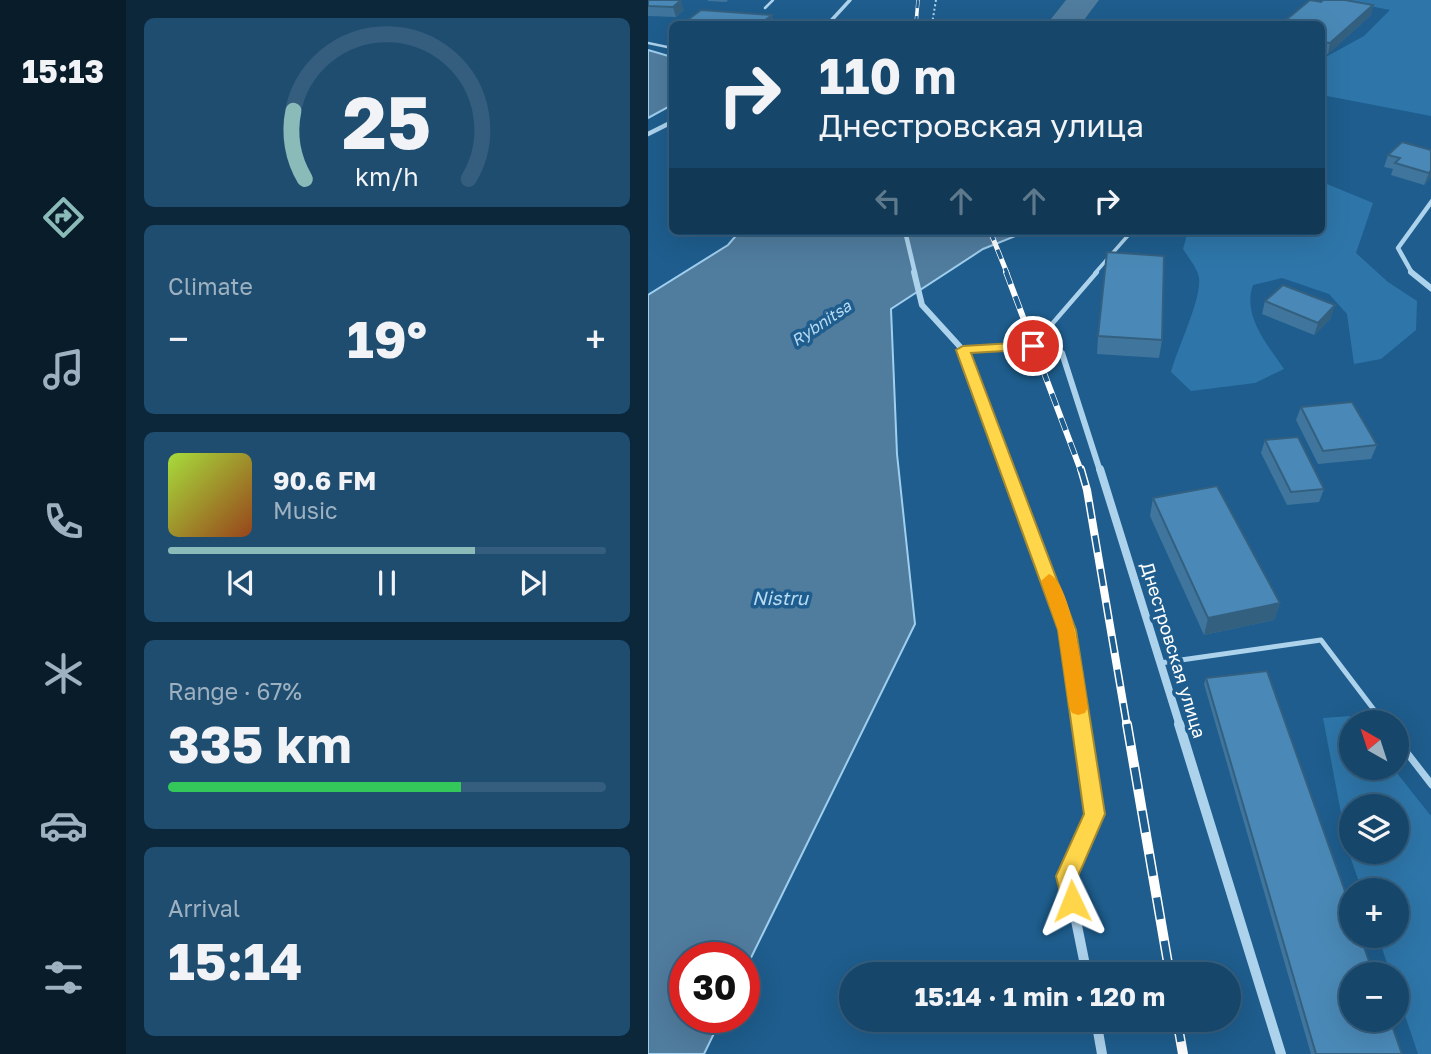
<!DOCTYPE html>
<meta charset="utf-8">
<style>
:root{--surface:#16466a;--page:#1f4d70;--text:#f1f3f6;--muted:#9eb1c1;--line:#355e7e;--accent:#8bbbb9}
body{margin:0;font-family:"Golos Text",sans-serif;background:var(--page);color:var(--text);height:100vh;display:flex;flex-direction:column;font-size:26px;white-space:nowrap}
*{box-sizing:border-box;margin:0}
p{font-size:23px;color:var(--muted)}
.icon{flex:none;width:38px;height:38px;fill:none;stroke:currentColor;stroke-width:2;stroke-linecap:round;stroke-linejoin:round}
.map{position:relative;flex:1;overflow:hidden}
.details{display:flex;flex-direction:column;gap:18px;padding:18px;background:#0c263a;width:522px}
.details>*{flex:none}
.guide{position:absolute;left:21px;top:21px;width:656px;height:214px;border-radius:10px;box-shadow:0 7px 28px #0002,0 0 0 2px var(--line);background:#16466a;color:var(--text);overflow:hidden}
.needle{width:46px;rotate:321deg}
.tools{position:absolute;left:691px;top:710px;display:grid;gap:14px}
.tools a{display:grid;place-items:center;width:70px;height:70px;border-radius:50%;background:var(--surface);box-shadow:0 7px 28px #0002,0 0 0 2px var(--line);font-size:35px}
.speed{position:absolute;left:21px;top:942px;display:flex;gap:14px;font-size:35px;font-weight:700;text-align:center}
.speed>*{display:grid;place-content:center;width:91px;height:91px;border-radius:50%;background:var(--surface);box-shadow:0 7px 28px #0002,0 0 0 2px var(--line);line-height:1}
.speed .limit{border:10px solid #d22;background:#fff;color:#111}
.pin{position:absolute;display:grid;place-items:center;width:60px;height:60px;color:#fff;margin:-30px;border:4px solid #fff;border-radius:50%;box-shadow:0 2px 7px #0007}
.me{position:absolute;width:77px;margin:-38px;rotate:358deg;stroke-linejoin:round;filter:drop-shadow(0 0 5px #0008)}
.turn{display:flex;align-items:center;gap:24px;height:147px;padding:0 35px;font-size:32px}
.turn .icon{width:91px;height:91px;stroke-width:2.5}
.turn b{display:block;font-size:49px;line-height:60px}
.lanes{display:flex;align-items:center;height:66px;padding:0 35px;background:#0003;justify-content:center;gap:35px;direction:ltr}
.lanes .off{opacity:.35}
.big{font-size:52px;font-weight:700;line-height:1.1}
.details .card{flex:1;display:flex;flex-direction:column;justify-content:center;gap:10px;min-width:0;padding:0 24px;border-radius:10px;background:var(--page)}
.details .dial{align-items:center;gap:0}
.dial svg{height:182px;overflow:visible;fill:none;stroke:var(--line);stroke-width:7;stroke-linecap:round;text-anchor:middle}
.dial text{fill:var(--text);stroke:none}
.song{display:flex;align-items:center;gap:21px}
.cover{width:84px;height:84px;border-radius:10px;background:linear-gradient(135deg,hsl(80 70% 55%),hsl(20 70% 35%))}
.played{height:7px;border-radius:4px;background:linear-gradient(90deg,var(--accent) 70%,var(--line) 70%)}
.keys{display:flex;justify-content:space-around;direction:ltr}
.heat{display:flex;justify-content:space-between;align-items:center;font-size:38px;direction:ltr}
.charge{height:10px;border-radius:5px;background:linear-gradient(90deg,#34c759 67%,var(--line) 0)}
.trip{position:absolute;left:191px;top:962px;width:402px;height:70px;border-radius:35px;background:var(--surface);box-shadow:0 7px 28px #0002,0 0 0 2px var(--line);font-weight:700;line-height:70px;text-align:center}
main{display:flex;flex:1;min-height:0}
.menu{display:flex;flex-direction:column;width:126px;justify-content:space-around;align-items:center;background:#091c2a;color:var(--muted)}
.menu .icon{width:49px;height:49px}
.menu .on{color:var(--accent)}
.menu b{font-size:32px;color:var(--text)}
.map>svg:first-child{display:block}
</style>
<main>
<nav class="menu">
<b>15:13</b>
<svg class="icon on" aria-label="directions" viewBox="0 0 24 24"><path d="M12 3l9 9-9 9-9-9zM9 14v-3h6M13 9l2 2-2 2"/></svg>
<svg class="icon" aria-label="music" viewBox="0 0 24 24"><path d="M9 18V5l10-2v13"/><circle cx="6" cy="18" r="3"/><circle cx="16" cy="16" r="3"/></svg>
<svg class="icon" aria-label="phone" viewBox="0 0 24 24"><path d="M5 4h4l2 5-3 2q2 4 5 5l2-3 5 2v4C11 20 4 13 5 4z"/></svg>
<svg class="icon" aria-label="climate" viewBox="0 0 24 24"><path d="M12 3v18M4 7l16 10M4 17L20 7"/></svg>
<svg class="icon" aria-label="car" viewBox="0 0 24 24"><path d="M5 17H2v-5l4-1 3-4h7l3 4 3 1v5h-3M9 17h6M6 11h13"/><circle cx="7" cy="17" r="2"/><circle cx="17" cy="17" r="2"/></svg>
<svg class="icon" aria-label="filters" viewBox="0 0 24 24"><path d="M4 7h16M4 17h16"/><circle cx="9" cy="7" r="2"/><circle cx="15" cy="17" r="2"/></svg>
</nav>
<section class="details">
<div class="card dial"><svg viewBox="0 0 100 80">
<path d="M14 69A42 42 0 1 1 86 69"/>
<path d="M14 69A42 42 0 0 1 9 39" stroke="#8bbbb9"/>
<text x="50" y="56" font-size="32" font-weight="700">25</text>
<text x="50" y="72" font-size="11">km/h</text>
</svg></div>
<div class="card"><p>Climate</p>
<div class="heat"><a>−</a><b class="big">19°</b><a>+</a></div>
</div>
<div class="card">
<div class="song"><i class="cover"></i><div><b>90.6 FM</b><p>Music</p></div></div>
<div class="played"></div>
<div class="keys"><svg class="icon" aria-label="previous" viewBox="0 0 24 24"><path d="M18 5L8 12l10 7zM5 5v14"/></svg><svg class="icon" aria-label="pause" viewBox="0 0 24 24"><path d="M8 5v14M16 5v14"/></svg><svg class="icon" aria-label="next" viewBox="0 0 24 24"><path d="M6 5l10 7-10 7zM19 5v14"/></svg></div>
</div>
<div class="card"><p>Range · 67%</p><b class="big">335 km</b><div class="charge"></div></div>
<div class="card"><p>Arrival</p><b class="big">15:14</b></div>
</section>
<div class="map">
<svg width="784" height="1054" viewBox="0 0 784 1054">
<rect width="100%" height="100%" fill="#1e5d8d"/>
<!-- green -->
<path fill="#2e76a9" fill-rule="evenodd" d="M691,0H783V116L674,95V59L716,36L742,10Z
M674,182L725,203L708,253L740,282L769,301L768,330L733,359L706,364L699,314L681,294L634,278L605,285C594,316 619,344 636,369L607,383L543,391L523,372C529,349 554,298 551,278C550,269 540,257 535,249L540,231H674Z
M702,716L708,723H704V768H745L783,816V1054H770L749,992V975H743L730,936H749V891H714L700,850L675,718ZM704,807H749V852H704Z"/>
<!-- water -->
<path fill="#507c9e" stroke="#9fceee" stroke-width="2" d="M0,50L24,57V105L0,118Z
M92,231H380L335,249L243,309L249,454L267,624L96,972V957H37V1017H74L56,1054H0V295L80,245Z"/>
<g fill="none" stroke-linecap="round" stroke-linejoin="round">
<!-- river -->
<path fill="#507c9e" fill-rule="evenodd" d="M418,0H451L433,24H399Z"/>
<!-- path -->
<path stroke="#acd2ec" stroke-width="2" stroke-dasharray="2 2.5" stroke-linecap="butt" d="M284,24L288,0"/>
<!-- lane-far4 -->
<path stroke="#acd2ec" stroke-width="2.5" d="M117,8L125,0
M0,43L24,48"/>
<!-- lane-far3 -->
<path stroke="#acd2ec" stroke-width="3.5" d="M447,273L484,231"/>
<!-- lane-far2 -->
<path stroke="#acd2ec" stroke-width="4.5" d="M385,346L449,272"/>
<!-- lane-far1 -->
<path stroke="#acd2ec" stroke-width="5" d="M512,663L673,640L736,723"/>
<!-- lane -->
<path stroke="#acd2ec" stroke-width="7" d="M749,740L784,785"/>
<!-- street-far4 -->
<path stroke="#acd2ec" stroke-width="3.5" d="M180,24L202,0"/>
<!-- street-far3 -->
<path stroke="#acd2ec" stroke-width="4.5" d="M0,134L24,122
M257,231L267,273
M764,273L750,248L784,201"/>
<!-- street-far2 -->
<path stroke="#acd2ec" stroke-width="6" d="M266,272L274,305L315,350L360,471
M763,272L784,289
M315,350L385,346L414,353L452,471"/>
<!-- street-far1 -->
<path stroke="#acd2ec" stroke-width="8" d="M359,469L419,630L433,726
M452,469L532,726"/>
<!-- street -->
<path stroke="#acd2ec" stroke-width="10" d="M433,724L446,814L419,876L439,975
M531,724L633,1054
M448,1020L454,1054"/>
<defs>
<path id="rail-far4" d="M268,24L270,0"/>
<path id="rail-far3" d="M342,231L359,273"/>
<path id="rail-far2" d="M358,272L433,471"/>
<path id="rail-far1" d="M433,469L439,490L479,726"/>
<path id="rail" d="M479,724L522,975
M529,1020L535,1054"/>
</defs>
<!-- rail-far4 casing -->
<use href="#rail-far4" stroke="#fff" stroke-width="3.5"/>
<!-- rail-far3 casing -->
<use href="#rail-far3" stroke="#fff" stroke-width="5"/>
<!-- rail-far2 casing -->
<use href="#rail-far2" stroke="#fff" stroke-width="6"/>
<!-- rail-far1 casing -->
<use href="#rail-far1" stroke="#fff" stroke-width="8"/>
<!-- rail casing -->
<use href="#rail" stroke="#fff" stroke-width="10"/>
<!-- rail-far4 -->
<use href="#rail-far4" stroke="#1e5d8d" stroke-width="2.5" stroke-dasharray="8" stroke-linecap="butt"/>
<!-- rail-far3 -->
<use href="#rail-far3" stroke="#1e5d8d" stroke-width="3.5" stroke-dasharray="10" stroke-linecap="butt"/>
<!-- rail-far2 -->
<use href="#rail-far2" stroke="#1e5d8d" stroke-width="4.5" stroke-dasharray="13" stroke-linecap="butt"/>
<!-- rail-far1 -->
<use href="#rail-far1" stroke="#1e5d8d" stroke-width="5" stroke-dasharray="17" stroke-linecap="butt"/>
<!-- rail -->
<use href="#rail" stroke="#1e5d8d" stroke-width="7" stroke-dasharray="22" stroke-linecap="butt"/>
</g>
<!-- wall -->
<path fill="#40769d" d="M0,0L36,10L28,17L0,16Z
M60,0H80L78,2L60,1Z
M673,2L725,5L723,15L680,54L674,53Z
M754,142L783,177L776,185L743,175L745,169L736,167L740,155Z
M617,301L683,318L666,335L614,314Z
M450,336L514,340L511,358L449,354Z
M653,407L729,445L723,459L670,464L648,420Z
M617,440L676,489L671,502L639,505L613,453Z
M505,498L632,603L626,620L556,635L502,516Z
M558,678L754,1054H663L556,684Z"/>
<!-- shaded-wall -->
<path fill="#346080" d="M33,0L36,10L28,17L25,7Z
M725,5L723,15L680,54L682,43Z
M124,15L126,24H112Z
M783,170V177L776,185L781,173Z
M687,305L683,318L666,335L670,323Z
M632,603L626,620L556,635L560,618Z"/>
<!-- building -->
<path fill="#4a89b7" stroke="#346080" stroke-width="2" d="M0,0H33L25,7L0,6Z
M662,0L673,2L675,0H697L725,5L682,43L674,42V24H633Z
M53,10L124,15L112,24H34Z
M568,22L581,24H564Z
M754,142L783,150V170L781,173L747,163L752,158L740,155Z
M459,252L516,256L514,340L450,336Z
M635,285L687,305L670,323L617,301Z
M704,402L729,445L675,451L653,407Z
M650,437L676,489L643,492L617,440Z
M569,486L632,603L560,618L505,498Z
M619,671L704,911V936H712L726,975H704V1020H742L754,1054H668L558,678Z"/>
<!-- route -->
<path fill="#ffd54a" stroke="#a68a30" stroke-width="2" d="M385,342L390,344V349L323,353L428,630L457,814L430,876L435,901L432,909L424,912L416,909L408,876L436,814L410,630L308,350L315,346Z"/>
<!-- slow -->
<path fill="#f59e0b" d="M401,574C424,582 436,683 440,707L437,713L430,715L424,713L421,707L410,630L393,581Z"/>
<g text-anchor="middle" dominant-baseline="central" stroke-width="7" stroke-linejoin="round" paint-order="stroke">
<!-- far-water labels -->
<g font-size="16" font-style="italic" fill="#b8dbf4" stroke="#1e5d8d">
<text transform="translate(173 323) rotate(-34)">Rybnitsa</text>
</g>
<!-- street labels -->
<g font-size="18" fill="#fff" stroke="#1e5d8d">
<text transform="translate(526 650) rotate(73)">Днестровская улица</text>
</g>
<!-- water labels -->
<g font-size="19" font-style="italic" fill="#b8dbf4" stroke="#1e5d8d">
<text x="132" y="597">Nistru</text>
</g>
</g>
</svg>
<div class="tools">
<a><svg class="needle" viewBox="-14 -14 28 28"><path d="M0-13l5 13h-10z" fill="#e53935"/><path d="M0 13l5-13h-10z" fill="#9eb1c1"/></svg></a>
<a><svg class="icon" aria-label="layers" viewBox="0 0 24 24"><path d="M12 4l9 5-9 5-9-5zM3 14l9 5 9-5"/></svg></a>
<a>+</a>
<a>−</a>
</div>
<div class="speed"><div class="limit">30</div></div>
<div class="pin" style="left:385px;top:346px;background:#d93025"><svg class="icon" aria-label="arrive" viewBox="0 0 24 24"><path d="M6 21V4h12l-3 4 3 4H6"/></svg></div>
<svg class="me" style="left:424px;top:901px" viewBox="-20 -20 40 40"><path d="M0-17L14 15 0 8-14 15z" fill="#ffd54a" stroke="#fff" stroke-width="4"/></svg>
<div class="trip">15:14 · 1 min · 120 m</div>
<div class="guide">
<div class="turn"><svg class="icon" aria-label="right" viewBox="0 0 24 24"><path d="M7 20v-9h11M14 6l5 5-5 5"/></svg><div><b>110 m</b>Днестровская улица</div></div>
<div class="lanes"><svg class="icon off" aria-label="left" viewBox="0 0 24 24"><path d="M17 20v-9H6M10 6l-5 5 5 5"/></svg><svg class="icon off" aria-label="ahead" viewBox="0 0 24 24"><path d="M12 20V5M6 11l6-6 6 6"/></svg><svg class="icon off" aria-label="ahead" viewBox="0 0 24 24"><path d="M12 20V5M6 11l6-6 6 6"/></svg><svg class="icon" aria-label="right" viewBox="0 0 24 24"><path d="M7 20v-9h11M14 6l5 5-5 5"/></svg></div>
</div>
</div>
</main>
